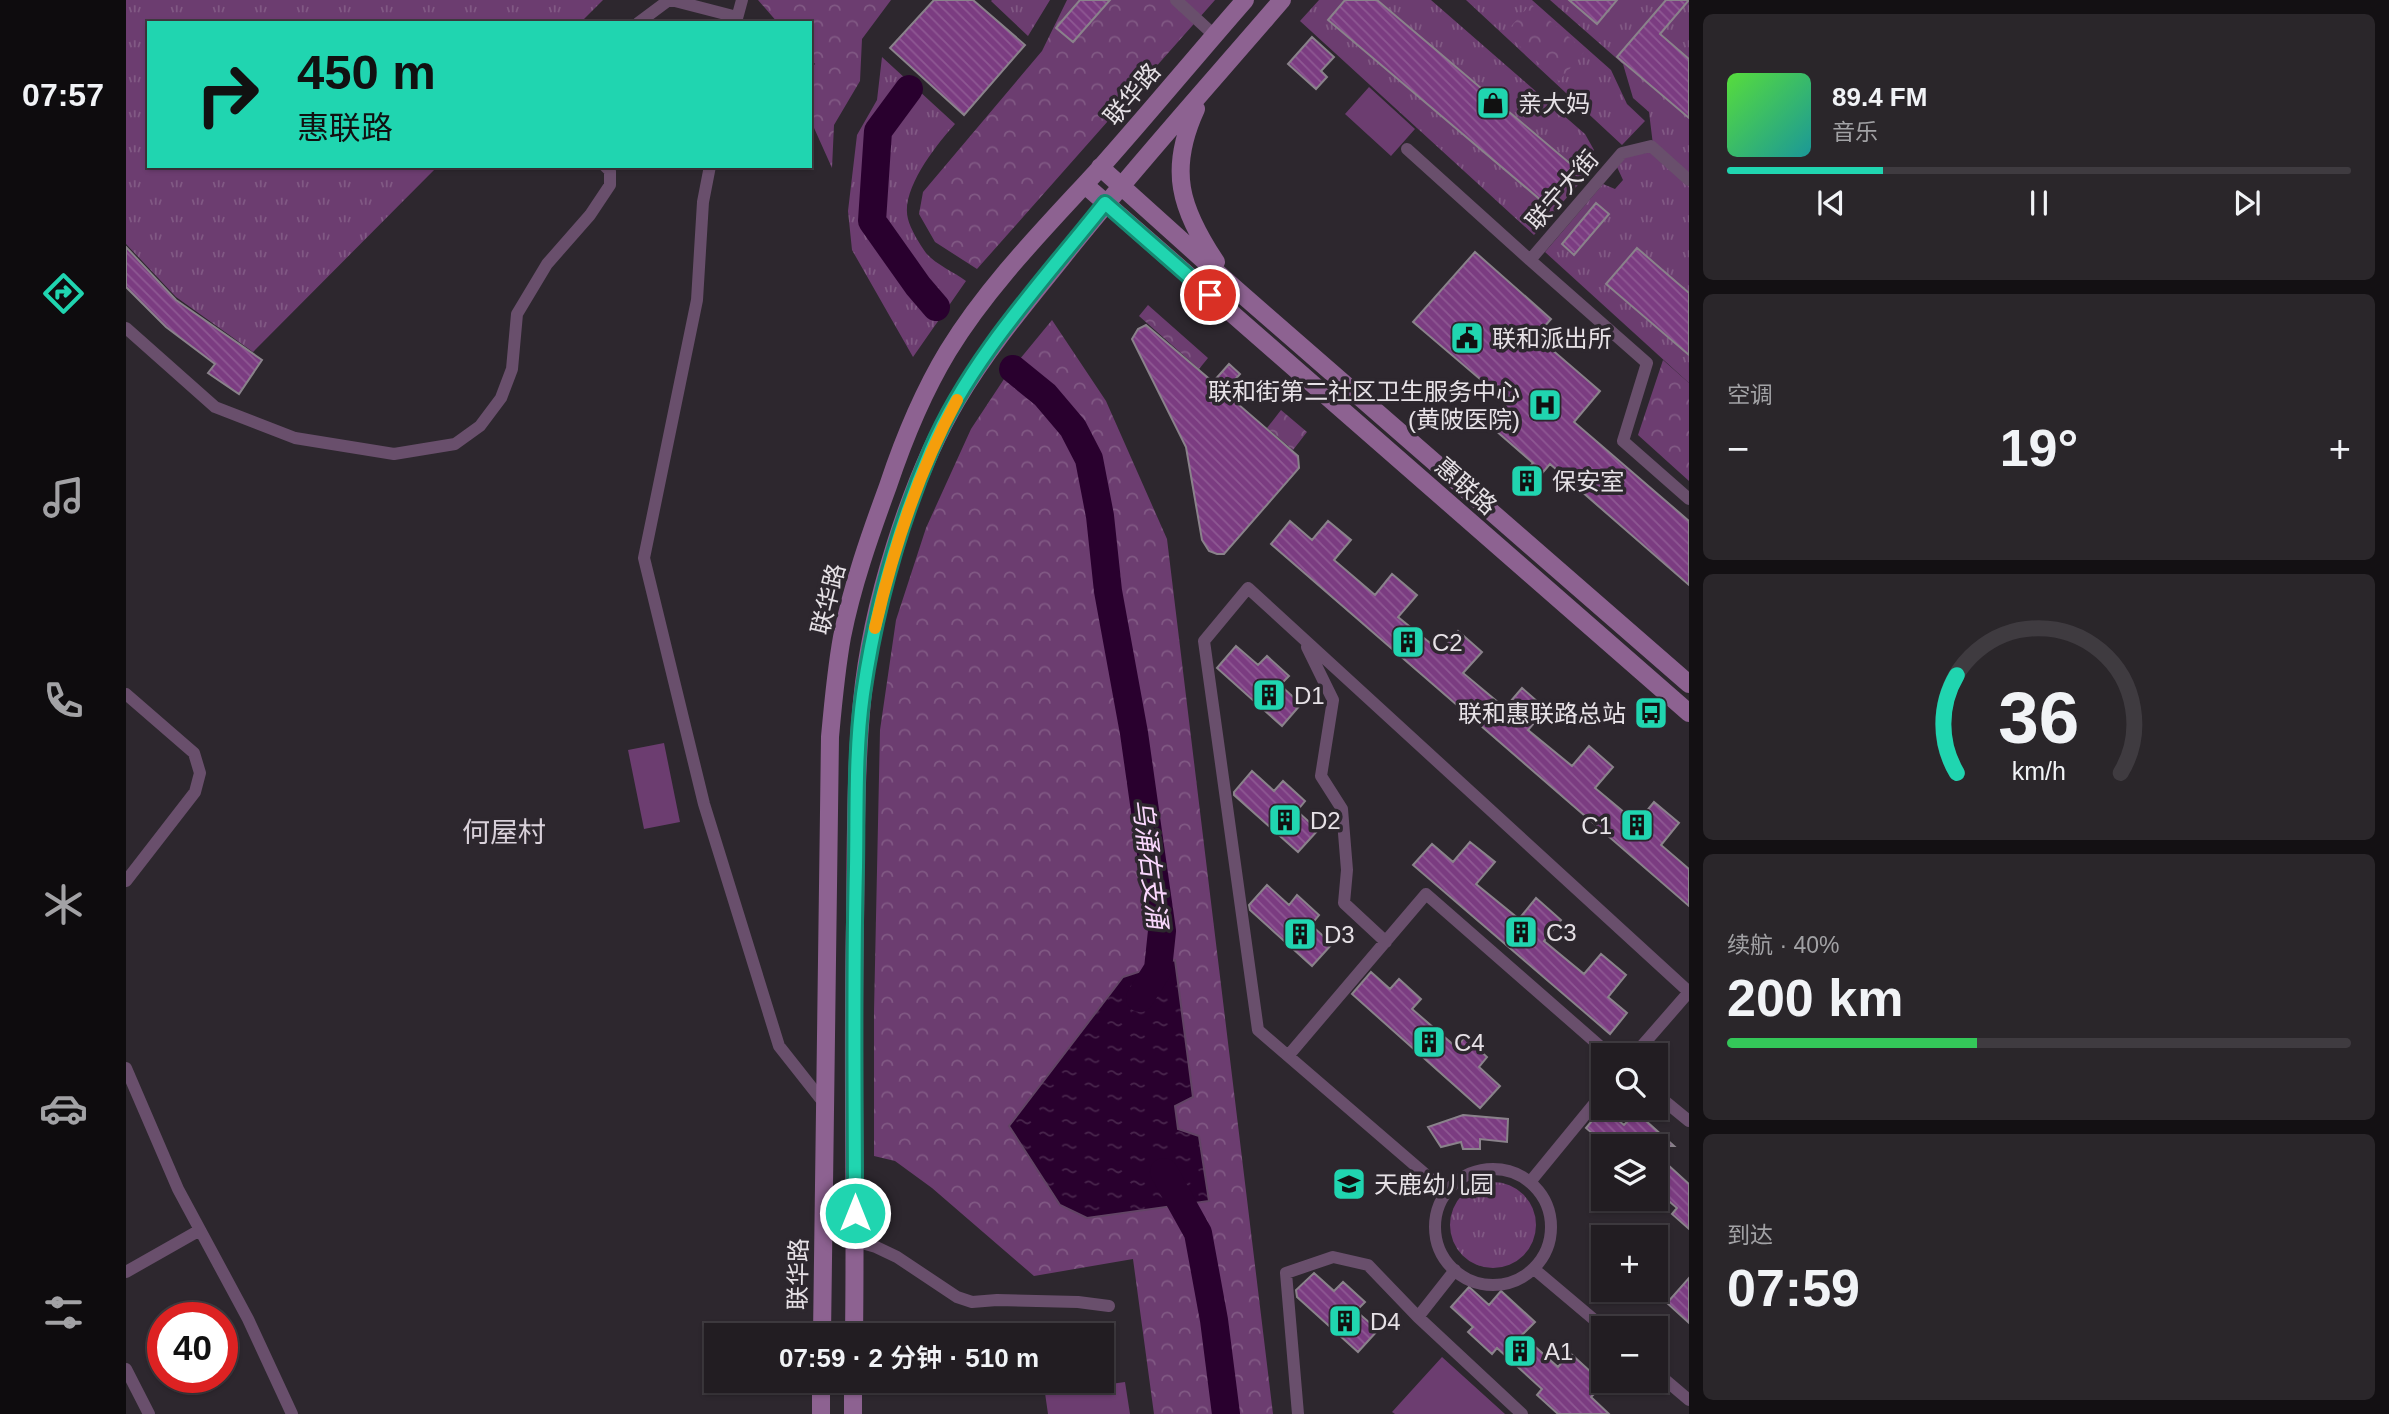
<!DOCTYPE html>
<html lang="zh">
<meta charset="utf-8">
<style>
:root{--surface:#221d22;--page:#2a262a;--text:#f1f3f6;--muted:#a2a2a5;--line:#3f3b40;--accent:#20d5b0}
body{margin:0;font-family:Arial,"Noto Sans SC",sans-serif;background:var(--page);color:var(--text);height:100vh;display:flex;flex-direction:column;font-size:26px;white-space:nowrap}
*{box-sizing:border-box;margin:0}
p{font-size:23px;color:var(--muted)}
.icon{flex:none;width:38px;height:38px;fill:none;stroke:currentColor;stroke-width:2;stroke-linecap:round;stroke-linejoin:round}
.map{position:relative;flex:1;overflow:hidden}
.details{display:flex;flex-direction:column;gap:14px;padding:14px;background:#131013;width:700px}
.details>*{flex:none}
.banner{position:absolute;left:21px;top:21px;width:665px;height:147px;border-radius:0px;box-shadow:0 2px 5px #0004,0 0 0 2px var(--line);background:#20d5b0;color:#111;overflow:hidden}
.buttons{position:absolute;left:1465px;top:1043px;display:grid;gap:14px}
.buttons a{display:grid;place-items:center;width:77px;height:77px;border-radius:0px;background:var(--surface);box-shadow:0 2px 5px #0004,0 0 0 2px var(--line);font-size:35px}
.speed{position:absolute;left:21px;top:1302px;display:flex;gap:14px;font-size:35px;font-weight:700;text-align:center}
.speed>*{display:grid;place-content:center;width:91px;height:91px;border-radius:50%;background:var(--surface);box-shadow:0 2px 5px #0004,0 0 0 2px var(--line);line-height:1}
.speed .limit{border:10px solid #d22;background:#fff;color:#111}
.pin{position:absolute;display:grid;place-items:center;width:60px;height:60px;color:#fff;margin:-30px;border:4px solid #fff;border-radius:50%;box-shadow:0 2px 7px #0007}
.me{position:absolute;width:77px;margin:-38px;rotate:0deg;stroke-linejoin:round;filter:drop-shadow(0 0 5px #0008)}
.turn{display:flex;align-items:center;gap:24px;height:147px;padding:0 35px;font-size:32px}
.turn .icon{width:91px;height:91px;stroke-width:2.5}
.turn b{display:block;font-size:49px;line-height:60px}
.big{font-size:52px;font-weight:600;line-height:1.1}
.details .widget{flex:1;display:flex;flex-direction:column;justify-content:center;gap:10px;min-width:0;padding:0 24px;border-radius:10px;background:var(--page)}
.details .dial{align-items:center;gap:0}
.dial svg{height:182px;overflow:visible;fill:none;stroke:var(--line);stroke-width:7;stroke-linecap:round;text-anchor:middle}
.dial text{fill:var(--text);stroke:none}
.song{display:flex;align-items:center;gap:21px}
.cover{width:84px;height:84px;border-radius:10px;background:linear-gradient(135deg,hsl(110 70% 55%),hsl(180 70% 35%))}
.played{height:7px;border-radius:4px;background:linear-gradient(90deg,var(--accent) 25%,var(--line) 25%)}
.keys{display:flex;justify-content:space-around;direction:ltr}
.heat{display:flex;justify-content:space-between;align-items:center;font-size:38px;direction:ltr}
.charge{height:10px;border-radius:5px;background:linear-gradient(90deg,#34c759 40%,var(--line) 0)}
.trip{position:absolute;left:578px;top:1323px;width:410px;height:70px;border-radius:0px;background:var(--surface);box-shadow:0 2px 5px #0004,0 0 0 2px var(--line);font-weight:600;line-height:70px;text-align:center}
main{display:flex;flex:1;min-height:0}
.tabs{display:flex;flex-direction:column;width:126px;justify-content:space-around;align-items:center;background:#0e0c0e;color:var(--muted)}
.tabs .icon{width:49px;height:49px}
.tabs .current{color:var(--accent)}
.tabs b{font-size:32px;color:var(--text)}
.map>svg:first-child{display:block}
</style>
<main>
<nav class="tabs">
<b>07:57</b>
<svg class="icon current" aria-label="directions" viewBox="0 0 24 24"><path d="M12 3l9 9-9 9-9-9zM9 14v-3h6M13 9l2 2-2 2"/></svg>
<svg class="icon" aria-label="music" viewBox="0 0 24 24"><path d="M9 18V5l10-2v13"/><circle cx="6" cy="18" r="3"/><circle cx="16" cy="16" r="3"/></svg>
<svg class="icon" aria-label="phone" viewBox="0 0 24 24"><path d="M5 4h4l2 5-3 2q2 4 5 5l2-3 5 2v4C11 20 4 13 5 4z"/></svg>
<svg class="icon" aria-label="climate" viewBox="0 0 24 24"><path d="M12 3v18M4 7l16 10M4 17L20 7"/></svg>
<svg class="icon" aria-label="car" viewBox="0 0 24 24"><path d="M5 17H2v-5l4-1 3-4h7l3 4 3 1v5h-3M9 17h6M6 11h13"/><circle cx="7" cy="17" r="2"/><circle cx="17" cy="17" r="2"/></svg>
<svg class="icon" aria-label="filters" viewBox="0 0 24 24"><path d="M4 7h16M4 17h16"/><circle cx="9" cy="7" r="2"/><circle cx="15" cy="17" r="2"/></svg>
</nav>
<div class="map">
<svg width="1563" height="1414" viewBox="0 0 1563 1414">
<defs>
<pattern id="grass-tufts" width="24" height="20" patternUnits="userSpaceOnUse" patternTransform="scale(1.75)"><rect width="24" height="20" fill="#6c3d70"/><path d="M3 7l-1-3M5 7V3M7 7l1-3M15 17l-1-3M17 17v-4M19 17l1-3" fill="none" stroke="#815984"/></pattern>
<pattern id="forest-crowns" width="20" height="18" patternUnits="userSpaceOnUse" patternTransform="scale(1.75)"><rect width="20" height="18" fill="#6c3d70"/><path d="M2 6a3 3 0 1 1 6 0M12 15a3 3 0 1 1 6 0" fill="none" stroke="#815984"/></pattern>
<pattern id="water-ripples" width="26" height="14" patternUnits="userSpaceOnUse" patternTransform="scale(1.75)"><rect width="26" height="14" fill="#29002e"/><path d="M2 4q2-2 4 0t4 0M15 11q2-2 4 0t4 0" fill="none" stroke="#48254c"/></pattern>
<pattern id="building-back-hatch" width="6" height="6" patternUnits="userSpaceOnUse" patternTransform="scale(1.75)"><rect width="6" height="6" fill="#7b3c81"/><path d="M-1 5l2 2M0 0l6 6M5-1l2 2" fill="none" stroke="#8e5893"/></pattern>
</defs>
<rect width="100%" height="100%" fill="#2d272e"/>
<!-- grass -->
<path fill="url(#grass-tufts)" d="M0,0H477L454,23H23V166H312L127,352L50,297L0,244Z
M924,0L902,36L865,1L866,0Z
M1193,0H1305L1459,134L1468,150L1465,170L1408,235L1174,21Z
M1340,0H1406L1485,70L1501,104L1519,121L1496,145Z
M1424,0H1563V176L1527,145L1523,112L1507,98L1497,64Z
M756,57L829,124C811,144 774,190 782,219C784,228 794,245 800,253C809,264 828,272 840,281L787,357L726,250L722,211L731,135L751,100Z
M1526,152L1563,184V383L1419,252L1477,184L1489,189L1497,180L1491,167L1500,156Z
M1324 1225a43 43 0 1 1 86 0a43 43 0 1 1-86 0Z"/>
<!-- forest -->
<path fill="url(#forest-crowns)" d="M765,0L736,39L734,81L708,125L706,168L684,119V69L689,64L684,58V23H652L632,0Z
M941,0H1089L851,269L809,242L793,214L797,192L916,51Z
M1405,4L1459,51L1433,81L1379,33Z
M1022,305L1082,358L1073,369L1013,316Z
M926,320L980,401L1041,539L1147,1414H1028L1007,1259L908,1276L806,1188L769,1161L748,1156V1012L754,730L770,620L800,528L845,429L880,376Z
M1537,360L1563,383V481L1512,435Z
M1155,410L1181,432L1167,450L1141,428Z"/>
<!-- pitch -->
<path fill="#6c3d70" d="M1243,87L1289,129L1265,156L1219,114Z
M538,743L554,822L518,829L502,750Z
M1316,1357L1379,1414H1269L1266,1412Z
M999,1382L1004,1414H922L919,1393Z"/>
<!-- water -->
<path fill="url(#water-ripples)" stroke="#624465" stroke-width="2" d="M1049,960L1067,1097L1049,1106L1052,1129L1073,1136L1083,1201L961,1218L934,1205L883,1126L997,977Z"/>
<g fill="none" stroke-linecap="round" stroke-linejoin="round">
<!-- river -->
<path stroke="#29002e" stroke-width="28" d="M783,89L752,131L746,221L792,286L810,307
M887,369L919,395L947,428L963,459L974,516L982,591L1008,733L1036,931L1032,969L1014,998
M1038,1172L1072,1233L1088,1320L1100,1414"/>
</g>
<!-- building -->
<path fill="url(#building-back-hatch)" stroke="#8a828b" stroke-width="2" d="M808,0H847L899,45L838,115L764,48Z
M954,0H984L947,42L930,28Z
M1219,0H1251L1447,166L1417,202L1202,20Z
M1443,0H1491L1471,24Z
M1540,0H1563L1534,34L1563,59V118L1491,57Z
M1186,37L1208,57L1195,71L1201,77L1190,89L1162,64Z
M1470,203L1483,214L1448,255L1436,244Z
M0,247L50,300L136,360L113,394L82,373L89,364L40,327L0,287Z
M1511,248L1563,293V355L1480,284Z
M1349,252L1425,319L1410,336L1474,391L1448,422L1563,521V585L1424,464L1399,493L1389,484L1407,463L1362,424L1381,402L1287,322Z
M1020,325L1087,382L1103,364L1114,374L1098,392L1172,456L1173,468L1098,554H1091L1083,551L1076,540L1060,447L1006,339L1012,329Z
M1164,521L1186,540L1202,521L1225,540L1208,560L1249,595L1266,574L1291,595L1272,617L1314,651L1332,631L1356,652L1337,673L1379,708L1396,688L1420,709L1402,730L1446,766L1463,746L1487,767L1469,788L1511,823L1528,802L1553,823L1535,845L1563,869V906L1145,544Z
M1110,646L1132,665L1141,656L1163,676L1154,685L1175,704L1156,726L1091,668Z
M1126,771L1148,791L1157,781L1179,801L1171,811L1192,830L1172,852L1108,795V792Z
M1344,842L1369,862L1350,884L1393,919L1410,898L1435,920L1418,941L1458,974L1475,954L1500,975L1482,997L1501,1013L1484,1034L1287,865L1306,844L1327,862Z
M1141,885L1163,905L1171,895L1193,915L1185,925L1206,944L1186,966L1124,910L1123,905Z
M1245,972L1264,989L1273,979L1295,999L1286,1009L1330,1047L1339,1037L1361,1057L1353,1067L1374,1086L1354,1108L1226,994Z
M1477,1108L1498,1125L1510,1112L1548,1146H1481L1460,1128Z
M1337,1115L1382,1119L1381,1142L1354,1139V1149H1337L1335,1142L1315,1147L1302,1127Z
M1530,1154L1563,1184V1229L1546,1214L1551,1208L1530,1190Z
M1188,1273L1208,1291L1217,1282L1239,1302L1230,1311L1252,1330L1232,1352L1171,1297L1170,1290Z
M1563,1278V1323L1541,1303Z
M1343,1287L1363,1305L1375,1291L1409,1322L1396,1335L1432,1367L1444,1353L1478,1384L1465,1397L1483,1414H1432L1411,1395L1416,1389L1371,1348L1366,1354L1342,1332L1347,1327L1325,1307Z"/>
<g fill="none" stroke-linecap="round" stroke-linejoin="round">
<!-- street -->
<path stroke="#694f6c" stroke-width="12" d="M545,0L611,17
M1050,0L1088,35
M610,22L616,0
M512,23L543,0
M1281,149L1404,260
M584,166L577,202L571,300L518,558L578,804L653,1046L698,1103
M1563,180L1525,146L1496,153L1404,260L1521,363L1497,441L1563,499
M0,328L89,407L169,438L268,454L329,444L354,426L375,398L386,369L391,314L421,264L464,215L484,185V171L479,166
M1181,647L1207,700L1195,776L1216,809L1221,870L1218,903L1260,942
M0,694L68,753L74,773L69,792L0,881
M1508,1055L1563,992
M1162,1056L1300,894L1484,1055
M0,1068L52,1189L122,1319L166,1414
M1530,1094L1563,1121
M1309 1227a58 58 0 1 1 116 0a58 58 0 1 1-116 0Z
M1404,1182L1477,1093
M1320,1192L1132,1030L1078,641L1122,588L1563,992
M729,1241L750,1247L771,1257L831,1297L846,1302L871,1300L952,1302L983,1306
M1408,1269L1478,1328
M0,1272L74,1230
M1292,1317L1329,1270
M0,1369L23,1414
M1530,1372L1563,1400
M1172,1414L1160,1273L1207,1257L1242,1265L1292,1317L1396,1414"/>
<!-- secondary -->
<path stroke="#8d6291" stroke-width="18" d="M1070,109C1042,170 1054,208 1090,262
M974,167L1104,284L1563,684
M959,185L1563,713
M696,1335L704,737C707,704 710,670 716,637C726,586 744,535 762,486C778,438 796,394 822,351C863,284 921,226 974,168C1023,113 1070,56 1119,0
M728,1335C730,1198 726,1060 729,922C730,849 729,774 736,701C745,607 783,482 831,400C861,349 899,304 936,258C1007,169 1082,86 1156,0
M695,1414V1381
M727,1414V1381"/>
</g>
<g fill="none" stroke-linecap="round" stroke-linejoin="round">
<defs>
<path id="route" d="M729,1213C729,1098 727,983 730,867C731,810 729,751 737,694C749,611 772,528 805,450C844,358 918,280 979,203L1084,295"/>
</defs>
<!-- route casing -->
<use href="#route" stroke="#158a72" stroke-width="18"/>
<!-- route -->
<use href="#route" stroke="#20d5b0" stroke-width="12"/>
<!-- slow -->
<path stroke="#f59e0b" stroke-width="12" d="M749,628C767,549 792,472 831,400"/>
</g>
<!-- icons -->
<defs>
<symbol id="shop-square" viewBox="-11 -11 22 22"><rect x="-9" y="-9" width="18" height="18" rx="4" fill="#20d5b0" stroke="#2d272e"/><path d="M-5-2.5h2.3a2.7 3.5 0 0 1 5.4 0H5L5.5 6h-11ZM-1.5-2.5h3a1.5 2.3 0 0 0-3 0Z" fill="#111"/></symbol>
<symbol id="civic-square" viewBox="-11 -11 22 22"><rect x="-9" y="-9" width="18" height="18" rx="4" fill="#20d5b0" stroke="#2d272e"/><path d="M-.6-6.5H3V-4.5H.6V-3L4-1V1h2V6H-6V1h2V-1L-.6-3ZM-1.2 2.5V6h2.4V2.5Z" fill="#111"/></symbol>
<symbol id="hospital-square" viewBox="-11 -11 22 22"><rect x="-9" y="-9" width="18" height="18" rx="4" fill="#20d5b0" stroke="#2d272e"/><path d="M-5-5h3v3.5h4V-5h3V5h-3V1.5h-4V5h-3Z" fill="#111"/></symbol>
<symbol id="building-square" viewBox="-11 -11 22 22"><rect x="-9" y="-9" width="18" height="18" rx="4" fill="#20d5b0" stroke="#2d272e"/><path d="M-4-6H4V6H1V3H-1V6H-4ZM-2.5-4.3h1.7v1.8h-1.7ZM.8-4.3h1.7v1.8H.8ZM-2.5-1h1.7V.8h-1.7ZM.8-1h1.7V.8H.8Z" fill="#111"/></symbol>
<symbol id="bus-square" viewBox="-11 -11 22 22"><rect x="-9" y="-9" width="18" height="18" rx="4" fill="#20d5b0" stroke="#2d272e"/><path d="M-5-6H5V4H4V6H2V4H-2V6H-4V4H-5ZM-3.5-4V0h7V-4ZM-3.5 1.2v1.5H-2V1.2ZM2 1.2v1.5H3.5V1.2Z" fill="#111"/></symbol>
<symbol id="school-square" viewBox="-11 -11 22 22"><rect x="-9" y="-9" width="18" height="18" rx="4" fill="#20d5b0" stroke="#2d272e"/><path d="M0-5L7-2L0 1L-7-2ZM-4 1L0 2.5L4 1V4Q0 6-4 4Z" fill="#111"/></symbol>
</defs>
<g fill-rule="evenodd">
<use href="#shop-square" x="1348" y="84" width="38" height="38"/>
<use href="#civic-square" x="1322" y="319" width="38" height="38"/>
<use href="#hospital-square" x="1400" y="386" width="38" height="38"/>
<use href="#building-square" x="1382" y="462" width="38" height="38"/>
<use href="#building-square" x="1263" y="623" width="38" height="38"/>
<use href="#building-square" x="1124" y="676" width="38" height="38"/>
<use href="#bus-square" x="1506" y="694" width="38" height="38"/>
<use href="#building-square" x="1140" y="801" width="38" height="38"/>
<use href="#building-square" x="1492" y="806" width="38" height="38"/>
<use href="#building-square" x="1376" y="913" width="38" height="38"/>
<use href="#building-square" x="1155" y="915" width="38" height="38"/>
<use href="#building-square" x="1284" y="1023" width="38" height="38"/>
<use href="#school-square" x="1204" y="1165" width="38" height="38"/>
<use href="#building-square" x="1200" y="1302" width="38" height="38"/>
<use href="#building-square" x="1375" y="1332" width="38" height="38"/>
</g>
<g text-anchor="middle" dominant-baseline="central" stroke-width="7" stroke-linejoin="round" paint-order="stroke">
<!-- street labels -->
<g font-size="24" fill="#e6e1e6" stroke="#2d272e">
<text transform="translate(1006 94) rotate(-50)">联华路</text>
<text transform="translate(1436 190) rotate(-49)">联宁大街</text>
<text transform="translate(1340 486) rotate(41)">惠联路</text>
<text transform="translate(702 599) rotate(-76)">联华路</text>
<text transform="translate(672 1274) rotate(-89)">联华路</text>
</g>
<!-- poi labels -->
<g font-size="24" fill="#e6e1e6" stroke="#2d272e" text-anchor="start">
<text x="1392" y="103">亲大妈</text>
<text x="1366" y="338">联和派出所</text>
<text x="1394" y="391" text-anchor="end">联和街第二社区卫生服务中心<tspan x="1394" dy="28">(黄陂医院)</tspan></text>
<text x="1426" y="481">保安室</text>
<text x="1306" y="642">C2</text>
<text x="1168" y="695">D1</text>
<text x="1500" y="713" text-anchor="end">联和惠联路总站</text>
<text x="1184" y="820">D2</text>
<text x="1486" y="825" text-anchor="end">C1</text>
<text x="1420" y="932">C3</text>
<text x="1198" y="934">D3</text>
<text x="1328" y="1042">C4</text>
<text x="1248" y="1184">天鹿幼儿园</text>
<text x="1244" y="1321">D4</text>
<text x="1418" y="1351">A1</text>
</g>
<!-- water labels -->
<g font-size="26" font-style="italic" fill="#fad7fd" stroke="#2d272e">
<text transform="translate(1024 864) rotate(83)">乌涌右支涌</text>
</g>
<!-- quarter labels -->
<g font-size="28" fill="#d9d1da" stroke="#2d272e">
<text x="378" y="832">何屋村</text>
</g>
</g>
</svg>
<div class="buttons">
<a><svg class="icon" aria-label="search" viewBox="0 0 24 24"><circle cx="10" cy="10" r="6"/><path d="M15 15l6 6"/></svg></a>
<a><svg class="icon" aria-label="layers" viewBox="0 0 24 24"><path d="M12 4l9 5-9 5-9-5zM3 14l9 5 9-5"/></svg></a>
<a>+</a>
<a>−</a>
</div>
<div class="speed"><div class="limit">40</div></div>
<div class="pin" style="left:1084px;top:295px;background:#d93025"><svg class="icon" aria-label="arrive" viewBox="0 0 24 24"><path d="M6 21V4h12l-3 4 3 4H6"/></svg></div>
<svg class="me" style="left:729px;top:1213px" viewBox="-20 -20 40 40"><circle r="17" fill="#20d5b0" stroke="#fff" stroke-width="3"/><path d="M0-11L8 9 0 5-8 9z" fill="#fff"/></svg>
<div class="trip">07:59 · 2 分钟 · 510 m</div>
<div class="banner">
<div class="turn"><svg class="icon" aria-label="right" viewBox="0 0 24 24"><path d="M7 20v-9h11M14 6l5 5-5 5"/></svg><div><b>450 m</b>惠联路</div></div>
</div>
</div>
<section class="details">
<div class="widget">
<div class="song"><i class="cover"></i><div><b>89.4 FM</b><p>音乐</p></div></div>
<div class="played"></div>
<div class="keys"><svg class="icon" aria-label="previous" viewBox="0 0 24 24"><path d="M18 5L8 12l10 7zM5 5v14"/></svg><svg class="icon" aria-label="pause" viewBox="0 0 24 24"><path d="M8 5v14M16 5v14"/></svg><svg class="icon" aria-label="next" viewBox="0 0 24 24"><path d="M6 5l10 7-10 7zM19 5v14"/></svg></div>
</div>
<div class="widget"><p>空调</p>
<div class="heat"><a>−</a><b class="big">19°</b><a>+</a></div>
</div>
<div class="widget dial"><svg viewBox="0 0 100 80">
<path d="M14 69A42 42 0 1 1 86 69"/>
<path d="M14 69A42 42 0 0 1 14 26" stroke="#20d5b0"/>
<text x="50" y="56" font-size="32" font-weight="700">36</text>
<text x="50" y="72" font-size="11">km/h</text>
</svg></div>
<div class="widget"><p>续航 · 40%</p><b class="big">200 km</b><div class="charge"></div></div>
<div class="widget"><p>到达</p><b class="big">07:59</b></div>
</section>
</main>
